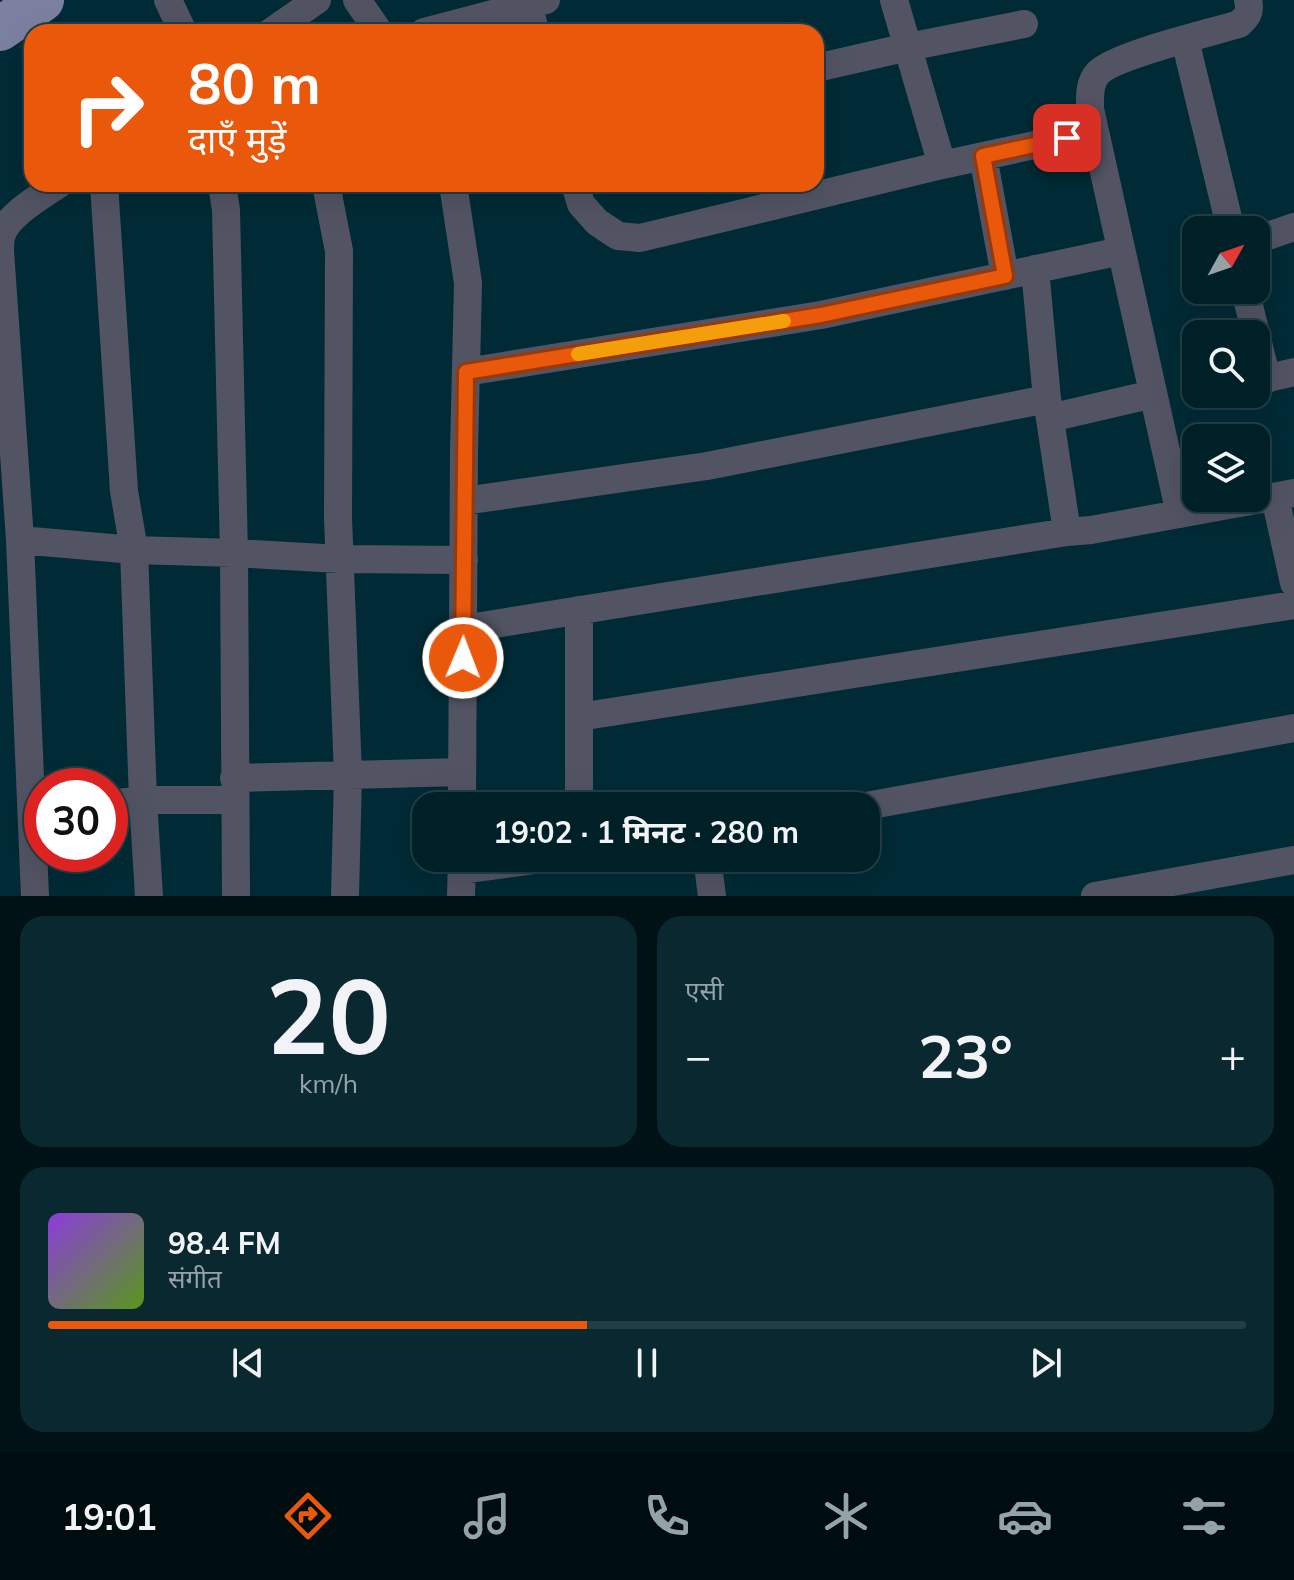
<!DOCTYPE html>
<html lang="hi">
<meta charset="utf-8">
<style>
:root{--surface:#002028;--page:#0a2830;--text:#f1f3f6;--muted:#95a3a8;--line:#223e45;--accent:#ea580c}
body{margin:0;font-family:Mulish,"Noto Sans Devanagari",sans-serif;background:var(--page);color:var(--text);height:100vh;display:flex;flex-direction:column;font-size:30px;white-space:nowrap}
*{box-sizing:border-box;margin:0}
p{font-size:26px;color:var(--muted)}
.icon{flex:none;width:44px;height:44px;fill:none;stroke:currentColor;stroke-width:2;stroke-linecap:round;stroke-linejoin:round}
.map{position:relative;height:896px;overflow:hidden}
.sheet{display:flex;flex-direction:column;gap:20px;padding:20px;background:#001216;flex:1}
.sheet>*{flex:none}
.hud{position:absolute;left:24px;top:24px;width:800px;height:168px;border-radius:24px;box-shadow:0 8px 32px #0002,0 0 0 2px var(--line);background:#ea580c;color:#fff;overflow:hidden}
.needle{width:52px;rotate:50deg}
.tools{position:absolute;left:1182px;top:216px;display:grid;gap:16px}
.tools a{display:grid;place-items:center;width:88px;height:88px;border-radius:16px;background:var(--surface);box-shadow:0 8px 32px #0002,0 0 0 2px var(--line);font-size:40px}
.speed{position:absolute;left:24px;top:768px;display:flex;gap:16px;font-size:40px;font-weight:700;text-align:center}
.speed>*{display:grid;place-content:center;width:104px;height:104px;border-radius:50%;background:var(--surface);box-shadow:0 8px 32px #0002,0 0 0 2px var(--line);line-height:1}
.speed .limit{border:12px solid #d22;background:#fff;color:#111}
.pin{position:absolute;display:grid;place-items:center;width:68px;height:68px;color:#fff;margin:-34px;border-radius:16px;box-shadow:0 4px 12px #0006}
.me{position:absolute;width:88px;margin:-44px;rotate:1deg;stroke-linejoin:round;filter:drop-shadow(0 0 6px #0008)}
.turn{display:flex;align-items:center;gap:28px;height:168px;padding:0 32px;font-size:36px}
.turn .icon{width:104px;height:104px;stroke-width:2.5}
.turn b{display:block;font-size:56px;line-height:68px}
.big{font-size:60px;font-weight:700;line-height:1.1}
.sheet .card{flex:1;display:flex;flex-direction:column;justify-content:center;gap:12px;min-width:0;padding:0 28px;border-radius:24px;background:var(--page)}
.sheet .dial{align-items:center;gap:0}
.dial b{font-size:104px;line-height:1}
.song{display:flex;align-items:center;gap:24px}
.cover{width:96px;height:96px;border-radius:12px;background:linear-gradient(135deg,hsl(270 70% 55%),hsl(90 70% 35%))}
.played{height:8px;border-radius:4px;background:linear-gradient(90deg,var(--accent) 45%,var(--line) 45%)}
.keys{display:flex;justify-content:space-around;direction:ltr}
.heat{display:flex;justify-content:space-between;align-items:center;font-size:44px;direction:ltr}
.sheet .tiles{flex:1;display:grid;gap:20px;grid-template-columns:1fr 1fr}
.card:last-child{grid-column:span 2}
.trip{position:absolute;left:412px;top:792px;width:468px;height:80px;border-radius:24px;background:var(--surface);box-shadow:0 8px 32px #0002,0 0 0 2px var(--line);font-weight:700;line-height:80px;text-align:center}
.tabs{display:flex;height:128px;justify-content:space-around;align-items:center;background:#000d10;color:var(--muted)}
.tabs .icon{width:56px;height:56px}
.tabs .on{color:var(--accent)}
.tabs b{font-size:36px;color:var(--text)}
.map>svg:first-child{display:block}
</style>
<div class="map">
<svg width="1294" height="896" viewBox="0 0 1294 896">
<rect width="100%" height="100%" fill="#002b36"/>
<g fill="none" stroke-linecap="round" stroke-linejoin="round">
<!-- minor -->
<path stroke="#525464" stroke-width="28" d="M168,0L183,32
M357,0L379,32
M894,0L942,165
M529,5L535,32
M271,32L317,0
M424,32L546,0
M1185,40L1231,230
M816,68L908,47L1024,24
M983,156L1005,276
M104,184L124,491L134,550L143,800L149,896
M222,184L226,210L234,553L236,896
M326,184L339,251L338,518L348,775L345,896
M453,184L468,283L464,451L462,806
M575,184L581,204L597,222L618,236L640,238L942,165L1095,132
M1256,240L1294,227
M1035,269L1047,399L1067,532
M1245,290L1256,334
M1256,335L1267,379
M466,372L821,315L1121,251
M1256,381L1294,372
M1050,418L1153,394
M1275,497L1294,583
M464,501L707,466L1047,399
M1180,514L1090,109C1090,96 1089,83 1098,73C1115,55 1210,33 1239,24C1247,17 1251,12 1248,0
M20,540L134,550L234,553L340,559L464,560
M463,629L1067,532L1091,530L1294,493
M579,717L1294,605
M234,778L462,772
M110,804L143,800H235
M579,806V610
M866,806L1294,728
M707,858L712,896
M462,870L550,858
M35,896L20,540L0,251C0,246 0,242 1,237C6,216 41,196 59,184
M461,896L462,858
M1095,896L1294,860"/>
<!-- primary -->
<path stroke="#7c81a2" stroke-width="44" d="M0,29L42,0"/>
</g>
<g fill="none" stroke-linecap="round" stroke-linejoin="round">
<defs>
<path id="route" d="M463,658L466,372L821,315L1005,276L983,156L1067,138"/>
</defs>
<!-- route casing -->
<use href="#route" stroke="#983908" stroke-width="20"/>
<!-- route -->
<use href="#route" stroke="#ea580c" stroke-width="14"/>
<!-- slow -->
<path stroke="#f59e0b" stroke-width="14" d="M578,354L784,321"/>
</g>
</svg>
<div class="tools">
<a><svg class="needle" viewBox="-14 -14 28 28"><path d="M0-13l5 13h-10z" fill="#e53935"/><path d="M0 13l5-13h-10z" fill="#95a3a8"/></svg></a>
<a><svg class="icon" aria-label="search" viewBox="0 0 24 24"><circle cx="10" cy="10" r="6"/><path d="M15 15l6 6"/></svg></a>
<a><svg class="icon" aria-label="layers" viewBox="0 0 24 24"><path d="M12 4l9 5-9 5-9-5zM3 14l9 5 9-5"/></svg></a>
</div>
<div class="speed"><div class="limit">30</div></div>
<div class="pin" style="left:1067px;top:138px;background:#d93025"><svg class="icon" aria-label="arrive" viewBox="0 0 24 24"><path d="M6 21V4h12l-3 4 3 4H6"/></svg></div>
<svg class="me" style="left:463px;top:658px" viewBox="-20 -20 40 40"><circle r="17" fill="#ea580c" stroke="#fff" stroke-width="3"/><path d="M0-11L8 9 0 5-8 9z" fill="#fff"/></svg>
<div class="trip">19:02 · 1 मिनट · 280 m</div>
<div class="hud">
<div class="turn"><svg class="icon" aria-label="right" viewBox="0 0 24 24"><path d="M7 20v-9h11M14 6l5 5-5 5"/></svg><div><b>80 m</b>दाएँ मुड़ें</div></div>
</div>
</div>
<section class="sheet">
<div class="tiles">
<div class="card dial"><b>20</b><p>km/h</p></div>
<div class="card"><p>एसी</p>
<div class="heat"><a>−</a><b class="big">23°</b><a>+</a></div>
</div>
<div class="card">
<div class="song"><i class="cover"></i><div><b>98.4 FM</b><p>संगीत</p></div></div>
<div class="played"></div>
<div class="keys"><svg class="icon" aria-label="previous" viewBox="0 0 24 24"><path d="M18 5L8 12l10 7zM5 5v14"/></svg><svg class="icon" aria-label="pause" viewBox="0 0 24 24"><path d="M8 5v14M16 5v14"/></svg><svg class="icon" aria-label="next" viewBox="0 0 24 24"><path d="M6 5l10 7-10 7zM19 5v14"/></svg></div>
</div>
</div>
</section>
<nav class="tabs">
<b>19:01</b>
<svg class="icon on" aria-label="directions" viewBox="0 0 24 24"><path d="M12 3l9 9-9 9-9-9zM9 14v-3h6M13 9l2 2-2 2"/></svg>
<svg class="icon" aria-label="music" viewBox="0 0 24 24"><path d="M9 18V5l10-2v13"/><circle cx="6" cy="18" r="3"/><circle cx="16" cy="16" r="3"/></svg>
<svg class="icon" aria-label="phone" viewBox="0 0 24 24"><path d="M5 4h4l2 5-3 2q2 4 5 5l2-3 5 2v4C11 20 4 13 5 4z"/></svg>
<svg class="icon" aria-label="climate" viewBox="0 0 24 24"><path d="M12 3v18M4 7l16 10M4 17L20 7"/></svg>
<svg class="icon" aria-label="car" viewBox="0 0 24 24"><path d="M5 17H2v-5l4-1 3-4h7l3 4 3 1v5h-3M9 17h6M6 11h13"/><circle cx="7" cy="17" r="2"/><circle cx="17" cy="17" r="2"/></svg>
<svg class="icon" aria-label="filters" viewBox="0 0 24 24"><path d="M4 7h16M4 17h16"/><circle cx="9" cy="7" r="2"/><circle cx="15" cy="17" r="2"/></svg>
</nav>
